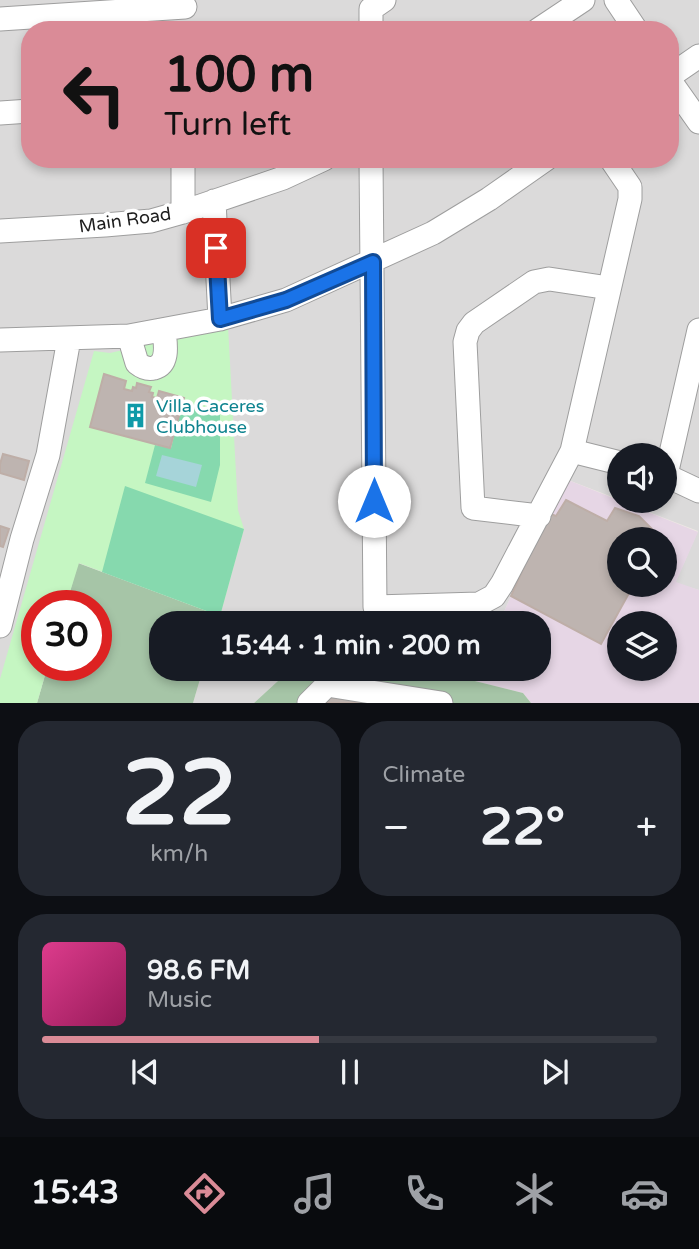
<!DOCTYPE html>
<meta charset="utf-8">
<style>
:root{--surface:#171b24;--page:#242831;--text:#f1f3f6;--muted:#9ea1a6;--line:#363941;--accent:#da8b97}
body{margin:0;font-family:"Varela Round",sans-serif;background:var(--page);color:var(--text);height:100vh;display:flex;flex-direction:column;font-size:26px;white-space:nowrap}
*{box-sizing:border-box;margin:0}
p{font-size:23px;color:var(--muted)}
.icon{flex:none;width:38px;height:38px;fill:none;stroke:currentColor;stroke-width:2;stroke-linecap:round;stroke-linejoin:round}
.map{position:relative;height:703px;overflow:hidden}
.side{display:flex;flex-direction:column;gap:18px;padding:18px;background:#0d0f14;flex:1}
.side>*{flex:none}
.hud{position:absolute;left:21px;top:21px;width:658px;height:147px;border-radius:28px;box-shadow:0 4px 10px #0003;background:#da8b97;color:#111;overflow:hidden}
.controls{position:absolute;left:607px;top:443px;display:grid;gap:14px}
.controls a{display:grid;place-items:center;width:70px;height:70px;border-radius:50%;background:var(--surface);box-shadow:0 4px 10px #0003;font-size:35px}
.speed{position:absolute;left:21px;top:590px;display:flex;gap:14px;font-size:35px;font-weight:700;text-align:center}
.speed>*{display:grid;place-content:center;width:91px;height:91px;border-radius:50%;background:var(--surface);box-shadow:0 4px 10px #0003;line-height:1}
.speed .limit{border:10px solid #d22;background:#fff;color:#111}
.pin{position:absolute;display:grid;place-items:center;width:60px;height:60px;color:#fff;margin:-30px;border-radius:14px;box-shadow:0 4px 10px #0006}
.me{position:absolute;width:77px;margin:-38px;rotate:0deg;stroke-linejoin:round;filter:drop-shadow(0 0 5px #0008)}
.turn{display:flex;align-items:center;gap:24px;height:147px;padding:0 28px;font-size:32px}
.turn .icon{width:91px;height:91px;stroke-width:2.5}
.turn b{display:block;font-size:49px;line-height:60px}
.big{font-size:52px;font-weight:800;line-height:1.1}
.side .widget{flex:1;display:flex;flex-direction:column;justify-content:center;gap:10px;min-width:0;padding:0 24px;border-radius:28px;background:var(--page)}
.side .dial{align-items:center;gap:0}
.dial b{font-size:91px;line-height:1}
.song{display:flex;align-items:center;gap:21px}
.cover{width:84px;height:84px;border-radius:10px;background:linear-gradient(135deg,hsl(330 70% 55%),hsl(330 70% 35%))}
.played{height:7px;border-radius:4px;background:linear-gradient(90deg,var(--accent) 45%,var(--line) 45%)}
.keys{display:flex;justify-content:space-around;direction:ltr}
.heat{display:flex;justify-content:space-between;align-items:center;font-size:38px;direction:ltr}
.side .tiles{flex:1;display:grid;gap:18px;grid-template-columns:1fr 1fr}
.widget:last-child{grid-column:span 2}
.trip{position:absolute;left:149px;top:611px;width:402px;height:70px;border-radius:28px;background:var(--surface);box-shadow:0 4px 10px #0003;font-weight:800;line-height:70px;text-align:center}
.tabs{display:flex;height:112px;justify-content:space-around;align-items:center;background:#090b0e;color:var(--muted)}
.tabs .icon{width:49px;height:49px}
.tabs .current{color:var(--accent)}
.tabs b{font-size:32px;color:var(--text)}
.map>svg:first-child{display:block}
</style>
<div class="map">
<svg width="699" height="703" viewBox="0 0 699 703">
<rect width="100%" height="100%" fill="#eee9e4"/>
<!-- residential -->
<path fill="#dbdada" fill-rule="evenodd" d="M0,0H699V590L675,583L698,531L620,501L665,500V455H620V500L563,478L503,614L487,623H218L219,616L79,563L66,605L37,606V665H48L37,703H0ZM30,30H670V159H30Z
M203,669H406L366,688L291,669L254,703H193Z"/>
<!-- industrial -->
<path fill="#e6d6e5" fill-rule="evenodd" d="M563,478L698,532L676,582L699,590V703H531L523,693L427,669L539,668V623H487L503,614ZM620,539H665V584H620ZM620,623H665V668H620Z"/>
<!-- cemetery -->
<path fill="#a6c5a7" d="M78,563L220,616L218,623H161V668L203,669L193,703H37L48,665H96V606L66,605Z
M406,668L427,669L523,693L531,703H254L291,669L366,688Z"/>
<!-- park -->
<path fill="#c5f6c2" d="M228,326L238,510L244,529L220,616L79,563L66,605L37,606V665H48L37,703H0V679L94,351L110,353Z"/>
<!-- pitch -->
<path fill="#86d9ae" d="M182,405L220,415V465L211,502L145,483L155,445L171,448Z
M125,486L244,529L220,616L102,572Z"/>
<!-- water -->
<path fill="#a6d4d9" d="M162,455L202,465L196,487L156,476Z"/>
<!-- building -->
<path fill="#beb4b0" stroke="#beaea7" stroke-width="2" d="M104,374L126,381L124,389L132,391L133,387L136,388L137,383L151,387L149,392L153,393L152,397L157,398L159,391L184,398L170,448L90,427Z
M3,454L29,461L24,480L0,473V464Z
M566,500L607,521L615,508L639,516L656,533L654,539H620V584H634L601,644L511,596L548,513L556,516Z
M0,526L9,529L3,547L0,546Z
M323,694L373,703H321Z"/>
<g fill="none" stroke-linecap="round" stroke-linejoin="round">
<defs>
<path id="minor" d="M616,0L636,30
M0,19L185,7
M371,30V9L384,0
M538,30L583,0
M670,76L699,56
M670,81L699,122
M0,113L30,111
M371,159L375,607L479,604L494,596L502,584L572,451L630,199V187L611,159
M214,201L220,319
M183,212V159
M0,231L105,225L151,221L183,212L283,178L324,159
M129,336L137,363C142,367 147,370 154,368C170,364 165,342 164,330
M0,340L129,336L220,319L286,300L433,233L489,199L546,159
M572,451L620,463
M665,475L699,491
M666,475L699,330
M539,516L473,508L465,342L468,331L474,323L534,282L549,279L609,288
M0,626L22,539L48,455L69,339
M309,703L327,685L441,703"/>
</defs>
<!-- minor casing -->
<use href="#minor" stroke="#9e9e9e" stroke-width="25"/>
<!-- minor -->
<use href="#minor" stroke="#fff" stroke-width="23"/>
</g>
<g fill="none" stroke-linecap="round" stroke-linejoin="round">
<defs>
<path id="route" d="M216,248L220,319L286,300L373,262L374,501"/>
</defs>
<!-- route casing -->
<use href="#route" stroke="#114b97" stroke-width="18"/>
<!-- route -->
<use href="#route" stroke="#1a73e8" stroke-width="12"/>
</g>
<!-- icons -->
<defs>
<symbol id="building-bare" viewBox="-9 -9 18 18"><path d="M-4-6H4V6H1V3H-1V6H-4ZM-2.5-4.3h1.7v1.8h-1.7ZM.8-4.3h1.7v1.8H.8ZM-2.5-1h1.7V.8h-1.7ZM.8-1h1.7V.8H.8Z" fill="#0f9aa8" stroke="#fff" stroke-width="2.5" paint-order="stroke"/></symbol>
</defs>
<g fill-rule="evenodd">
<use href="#building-bare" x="118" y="398" width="35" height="35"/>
</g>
<g text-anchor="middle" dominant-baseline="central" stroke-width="7" stroke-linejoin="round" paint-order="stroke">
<!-- street labels -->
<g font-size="18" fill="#1d1d1d" stroke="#fff">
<text transform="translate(125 220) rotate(-8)">Main Road</text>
</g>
<!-- culture labels -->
<g font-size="18" fill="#0d838f" stroke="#fff" text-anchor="start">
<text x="156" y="406">Villa Caceres<tspan x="156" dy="21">Clubhouse</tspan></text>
</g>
</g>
</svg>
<div class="controls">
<a><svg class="icon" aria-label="sound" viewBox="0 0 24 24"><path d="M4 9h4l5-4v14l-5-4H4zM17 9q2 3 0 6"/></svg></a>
<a><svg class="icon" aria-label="search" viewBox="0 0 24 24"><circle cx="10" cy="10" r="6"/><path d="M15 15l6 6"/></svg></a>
<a><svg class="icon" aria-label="layers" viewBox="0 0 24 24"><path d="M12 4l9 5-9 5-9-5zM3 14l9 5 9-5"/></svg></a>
</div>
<div class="speed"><div class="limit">30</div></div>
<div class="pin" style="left:216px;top:248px;background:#d93025"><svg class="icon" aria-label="arrive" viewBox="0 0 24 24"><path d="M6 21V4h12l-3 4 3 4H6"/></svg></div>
<svg class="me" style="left:374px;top:501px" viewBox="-20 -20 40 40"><circle r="19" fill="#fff"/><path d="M0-13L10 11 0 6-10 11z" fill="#1a73e8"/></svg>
<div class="trip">15:44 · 1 min · 200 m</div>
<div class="hud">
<div class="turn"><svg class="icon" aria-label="left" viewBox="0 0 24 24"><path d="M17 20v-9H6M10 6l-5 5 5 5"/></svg><div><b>100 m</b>Turn left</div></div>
</div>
</div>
<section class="side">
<div class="tiles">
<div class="widget dial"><b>22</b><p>km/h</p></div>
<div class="widget"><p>Climate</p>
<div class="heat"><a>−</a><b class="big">22°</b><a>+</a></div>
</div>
<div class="widget">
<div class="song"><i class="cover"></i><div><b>98.6 FM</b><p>Music</p></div></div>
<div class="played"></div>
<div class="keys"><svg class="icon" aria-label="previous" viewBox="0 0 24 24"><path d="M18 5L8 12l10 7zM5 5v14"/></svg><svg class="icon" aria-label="pause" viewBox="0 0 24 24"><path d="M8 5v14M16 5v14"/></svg><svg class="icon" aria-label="next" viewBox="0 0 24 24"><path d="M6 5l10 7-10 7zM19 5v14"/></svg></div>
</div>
</div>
</section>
<nav class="tabs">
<b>15:43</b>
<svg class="icon current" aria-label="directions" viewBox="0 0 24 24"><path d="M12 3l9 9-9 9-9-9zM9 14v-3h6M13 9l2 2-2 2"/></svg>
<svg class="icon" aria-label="music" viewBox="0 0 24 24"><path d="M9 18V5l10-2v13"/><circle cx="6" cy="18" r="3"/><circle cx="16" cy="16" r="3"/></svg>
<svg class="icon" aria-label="phone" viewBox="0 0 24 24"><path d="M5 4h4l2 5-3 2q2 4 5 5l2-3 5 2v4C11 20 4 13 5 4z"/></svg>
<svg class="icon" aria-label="climate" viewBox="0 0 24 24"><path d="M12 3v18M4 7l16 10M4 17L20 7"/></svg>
<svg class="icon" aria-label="car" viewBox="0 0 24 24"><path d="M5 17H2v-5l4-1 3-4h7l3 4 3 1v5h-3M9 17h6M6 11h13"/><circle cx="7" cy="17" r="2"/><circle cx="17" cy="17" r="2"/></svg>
</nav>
